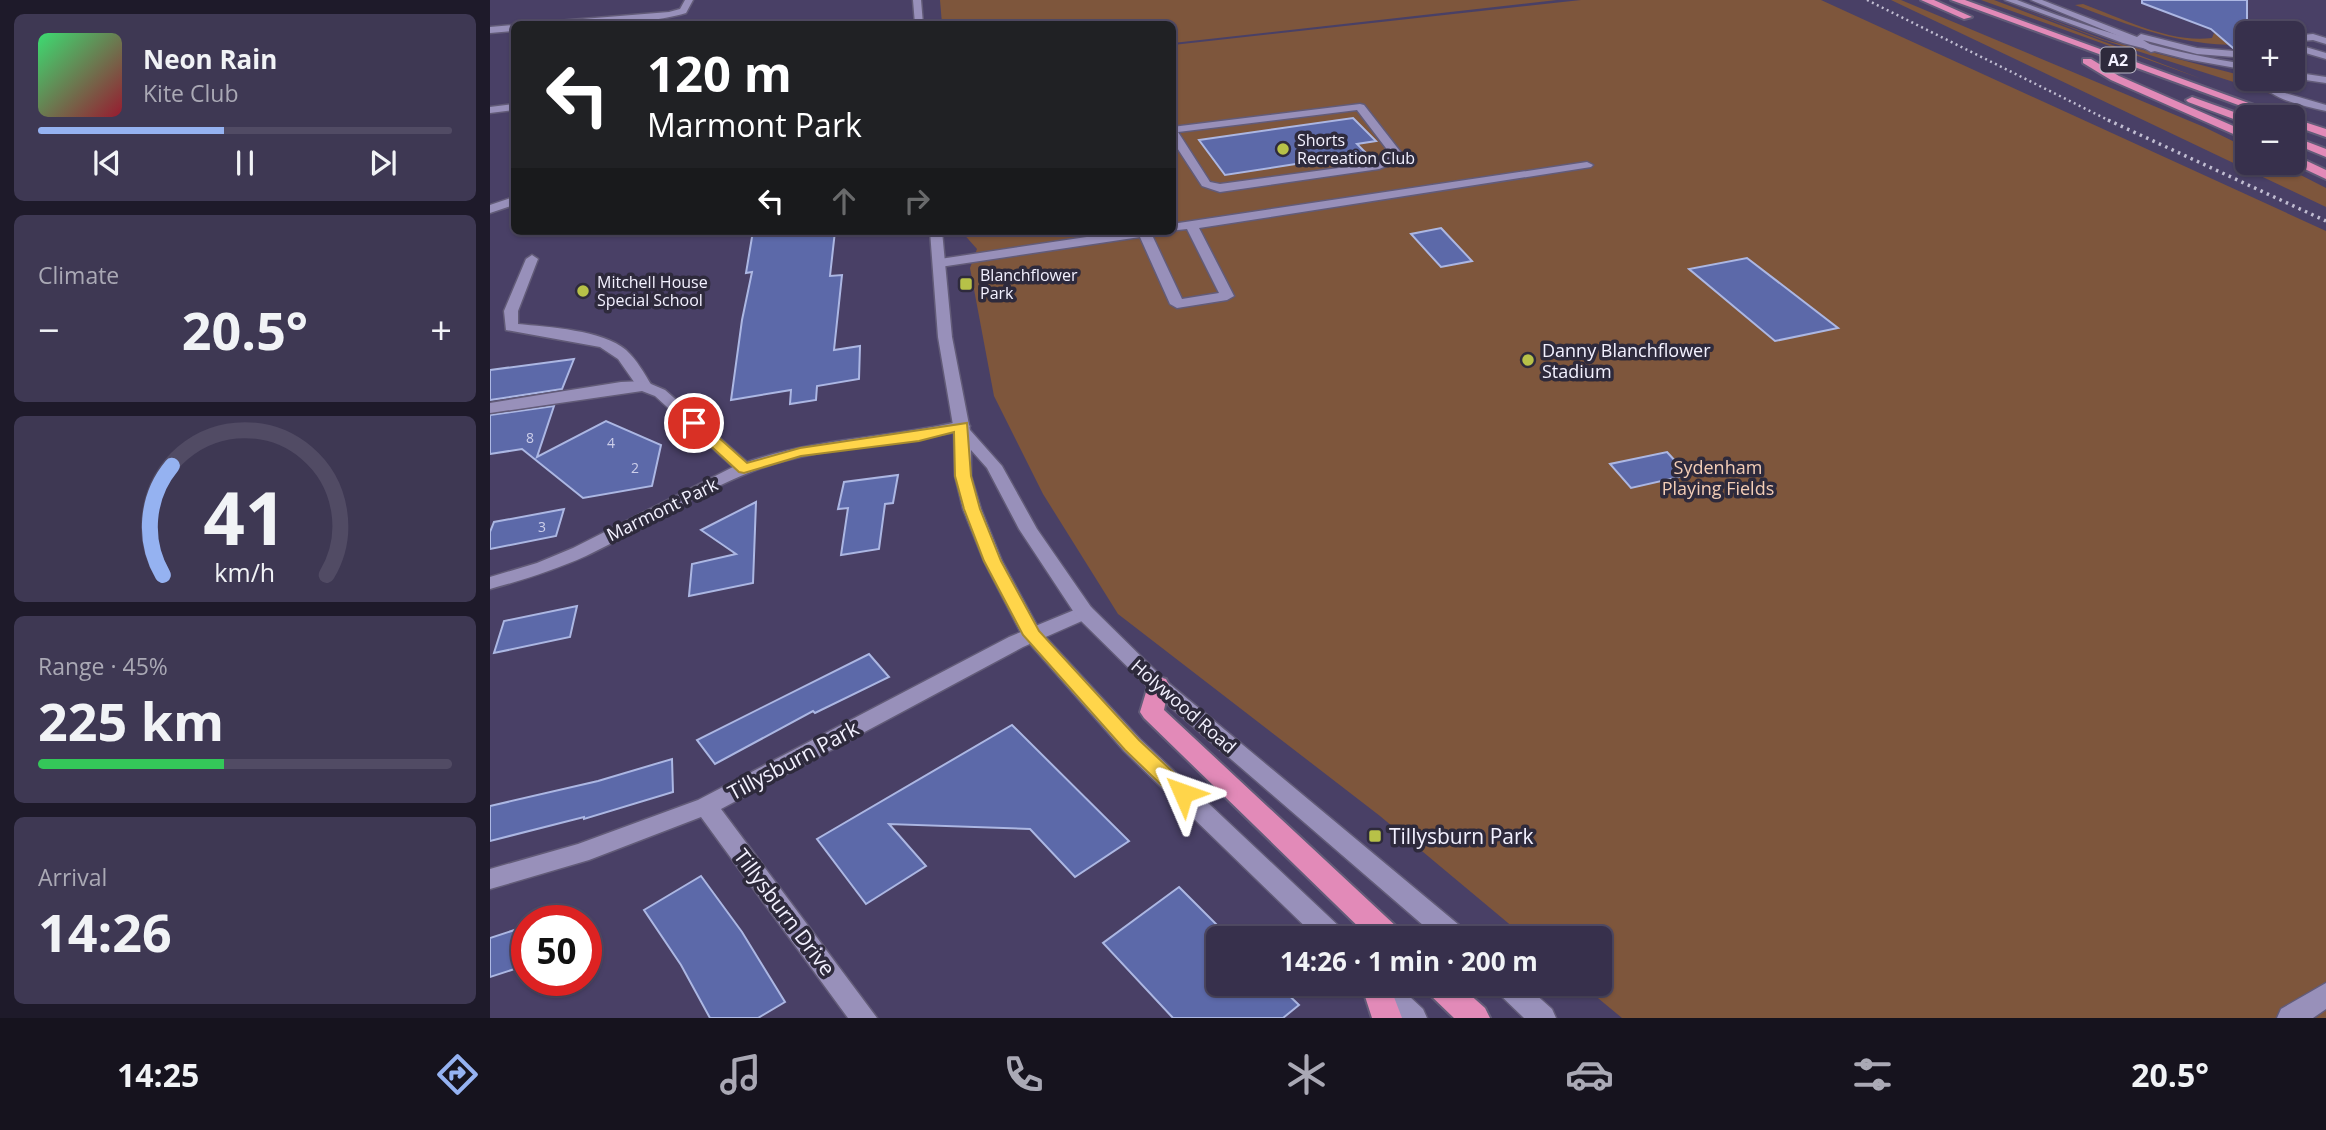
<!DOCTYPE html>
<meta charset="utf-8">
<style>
:root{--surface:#37304c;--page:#3e3853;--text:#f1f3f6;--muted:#aaa9b5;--line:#514b64;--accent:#95b2f1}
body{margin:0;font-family:"Open Sans",sans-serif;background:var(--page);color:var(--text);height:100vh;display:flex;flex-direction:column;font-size:26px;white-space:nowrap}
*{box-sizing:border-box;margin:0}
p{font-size:23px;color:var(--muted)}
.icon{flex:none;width:38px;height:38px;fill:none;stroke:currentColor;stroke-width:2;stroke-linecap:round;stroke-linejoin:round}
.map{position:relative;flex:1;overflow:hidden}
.panel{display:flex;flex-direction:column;gap:14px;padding:14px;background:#1e1a2a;width:490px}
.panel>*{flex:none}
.hud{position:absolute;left:21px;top:21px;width:665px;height:214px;border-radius:10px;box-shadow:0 2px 5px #0004,0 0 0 2px var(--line);background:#202124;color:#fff;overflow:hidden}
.tools{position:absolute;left:1745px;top:21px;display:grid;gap:14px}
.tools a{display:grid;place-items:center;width:70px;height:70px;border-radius:10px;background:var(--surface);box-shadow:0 2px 5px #0004,0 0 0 2px var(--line);font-size:35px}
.speed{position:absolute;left:21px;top:905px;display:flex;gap:14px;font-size:35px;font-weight:700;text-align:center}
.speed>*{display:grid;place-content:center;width:91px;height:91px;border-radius:50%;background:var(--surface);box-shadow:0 2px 5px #0004,0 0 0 2px var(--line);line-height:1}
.speed .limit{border:10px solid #d22;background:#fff;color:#111}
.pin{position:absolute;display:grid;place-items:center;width:60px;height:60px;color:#fff;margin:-30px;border:4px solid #fff;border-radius:50%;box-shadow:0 2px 7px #0007}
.me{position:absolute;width:77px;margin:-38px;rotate:313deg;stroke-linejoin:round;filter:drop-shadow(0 0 5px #0008)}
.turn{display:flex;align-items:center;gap:24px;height:147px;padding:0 21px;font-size:32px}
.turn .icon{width:91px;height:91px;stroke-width:2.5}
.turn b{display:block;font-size:49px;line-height:60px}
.lanes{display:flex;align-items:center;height:66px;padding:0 21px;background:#0003;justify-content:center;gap:35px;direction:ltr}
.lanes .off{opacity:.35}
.big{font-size:52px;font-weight:700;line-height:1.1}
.panel .tile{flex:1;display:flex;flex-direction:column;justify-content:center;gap:10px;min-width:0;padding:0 24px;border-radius:10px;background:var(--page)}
.panel .dial{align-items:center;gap:0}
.dial svg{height:182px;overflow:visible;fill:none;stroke:var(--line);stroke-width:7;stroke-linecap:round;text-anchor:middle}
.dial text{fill:var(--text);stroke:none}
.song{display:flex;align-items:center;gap:21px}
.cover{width:84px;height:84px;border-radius:10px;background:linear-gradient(135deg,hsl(140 70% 55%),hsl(350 70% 35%))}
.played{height:7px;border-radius:4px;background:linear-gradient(90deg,var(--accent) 45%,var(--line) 45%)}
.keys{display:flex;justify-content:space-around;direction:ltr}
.heat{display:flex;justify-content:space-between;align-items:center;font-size:38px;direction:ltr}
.charge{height:10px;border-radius:5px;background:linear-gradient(90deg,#34c759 45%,var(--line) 0)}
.trip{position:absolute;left:716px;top:926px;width:406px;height:70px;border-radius:10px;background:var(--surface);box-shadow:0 2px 5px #0004,0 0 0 2px var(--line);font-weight:700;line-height:70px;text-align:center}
.menu{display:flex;height:112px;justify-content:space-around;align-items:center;background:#16131e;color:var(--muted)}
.menu .icon{width:49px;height:49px}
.menu .active{color:var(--accent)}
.menu b{font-size:32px;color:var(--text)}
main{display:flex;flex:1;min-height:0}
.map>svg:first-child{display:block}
</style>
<main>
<section class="panel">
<div class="tile">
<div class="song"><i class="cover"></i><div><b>Neon Rain</b><p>Kite Club</p></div></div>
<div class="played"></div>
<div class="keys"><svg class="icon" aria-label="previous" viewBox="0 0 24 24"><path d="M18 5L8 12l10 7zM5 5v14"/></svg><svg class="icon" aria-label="pause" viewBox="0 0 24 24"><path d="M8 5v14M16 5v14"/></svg><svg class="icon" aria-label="next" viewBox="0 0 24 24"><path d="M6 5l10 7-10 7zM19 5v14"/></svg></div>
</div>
<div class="tile"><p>Climate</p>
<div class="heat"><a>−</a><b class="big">20.5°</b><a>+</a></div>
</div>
<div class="tile dial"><svg viewBox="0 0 100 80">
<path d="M14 69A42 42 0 1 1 86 69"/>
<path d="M14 69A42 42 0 0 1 18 21" stroke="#95b2f1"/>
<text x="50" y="56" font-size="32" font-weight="700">41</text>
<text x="50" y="72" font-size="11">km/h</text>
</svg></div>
<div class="tile"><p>Range · 45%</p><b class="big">225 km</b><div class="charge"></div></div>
<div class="tile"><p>Arrival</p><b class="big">14:26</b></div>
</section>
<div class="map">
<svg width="1836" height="1018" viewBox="0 0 1836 1018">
<rect width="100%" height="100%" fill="#494066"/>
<!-- green -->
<path fill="#7e563c" d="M450,0H1067L683,43L682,24H452Z
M1091,0H1331L1836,231V1018H1132L1091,984H1110V938H1036L890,816L628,614L553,494L504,396L480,268L487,249L471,231H682L683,45Z
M1401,0H1411L1714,127L1757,148V163H1787L1836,188V207Z
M1491,0H1504L1712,79Z
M1509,0L1615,40L1765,79L1769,86L1781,94L1610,39Z
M1593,4C1634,19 1678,43 1722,38L1724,33L1754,45C1690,46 1644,27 1585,5Z"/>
<!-- building -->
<path fill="#5c69a9" stroke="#acb7e3" stroke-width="2" d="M1652,0H1757V49L1743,48L1721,29L1652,3Z
M863,118L886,141L867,144L876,153L735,175L709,140Z
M951,228L982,261L951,267L921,234Z
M263,231H345L340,276L352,275L344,350L370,346L369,379L327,386L326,400L300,404L301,390L241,400L252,320L262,272L256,273Z
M1257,258L1348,328L1285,341L1199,269Z
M84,359L72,389L0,400V370Z
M64,406L47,457L116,421L171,445L162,486L93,498L32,449L0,454V415Z
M1177,452L1198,475L1141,488L1120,464Z
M408,475L403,503L395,504L389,549L351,555L358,508L348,509L354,482Z
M266,502L263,583L199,596L202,564L246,554L211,530Z
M74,509L66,536L0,549V532L4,522Z
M87,606L80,637L4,653L14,621Z
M379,654L399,677L325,713L323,711L225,764L207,740Z
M522,725L639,841L585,877L540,829L399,824L436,866L376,904L327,839Z
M182,759L183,792L94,819V817L0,841V806L108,781Z
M211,876L252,932L295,1002L268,1018H220L191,965L154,910Z
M689,887L740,938H728V984H787L809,1005L793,1018H683L613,943Z
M37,926V965L0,977V938Z"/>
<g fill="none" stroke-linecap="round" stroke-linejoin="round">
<defs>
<path id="service" d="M195,0H203L196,13C163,23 98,27 64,24L68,21L179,12L190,9Z
M1541,0H1552L1647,37L1651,34L1707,48L1757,52V58L1707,54L1653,40L1669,50L1661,52L1641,41Z
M24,25V31L0,33V27Z
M1823,34L1836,38V44L1823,40L1802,42V36Z
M1802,43L1836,53V59L1802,49Z
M1802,72L1836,77V83L1802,78Z
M870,104L874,105L913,155V159L889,169L730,192L712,186L682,140V127ZM867,110L902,156L886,163L730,184L720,182L688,132Z
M1097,162L1103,165L1101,167L709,228L744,296L737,300L687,308L680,304L650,237L450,267L443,263L450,259L637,231H668L662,235L692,299L729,293L697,229L679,231H682V224Z
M42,255L48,259L28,311V324C58,327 113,330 136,350C147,360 154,373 162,386L159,389H149L128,359L110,347L16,330L14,311L36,259Z
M1836,983V1009L1823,1018H1787L1791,1009Z"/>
<path id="minor" d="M1515,0H1527C1602,29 1677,53 1757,64V70L1696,59L1633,43Z
M1766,79H1776L1795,93L1836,105V111C1811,105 1783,101 1766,79Z
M24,104V110L0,113V107Z
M24,197V205L0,213V205Z
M154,381L175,390L257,462C327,438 400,438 472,421L480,426L478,429C407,447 332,444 263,471C204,494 153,529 96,556C65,570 33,580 0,589V577L47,563L83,548L243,467L165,396L152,391L0,413V403L131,382Z
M594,606L601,607L604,612L601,617L533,647L231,809L387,1018H358L211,817L99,860L0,889V869L88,844L208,800L519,637Z"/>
<path id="secondary" d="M423,0H431L433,24H425Z
M440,231H452L462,337L480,430L512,466L547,529L601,607L675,680L975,930L979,938H948L661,690L587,617L529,529L497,468L481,450V476L491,509L512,561L550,631L650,739L853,930L857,938H827L634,751L532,635L494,561L473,509L465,476L464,431L448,337Z
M876,984H906L933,1009L937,1018H906L880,992Z
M1003,984H1034L1062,1009L1066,1018H1034L1007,992Z"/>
<path id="trunk" d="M1431,0H1444L1482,17L1474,19Z
M1461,0H1475L1797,117H1781Z
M1593,59H1601L1629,76L1757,132V140L1621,80L1593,63Z
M1702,97L1758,117L1757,124L1698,102L1696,100Z
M1802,118L1836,129V137L1802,125Z
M1802,136L1836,149V157L1802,143Z
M1802,154L1836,170V179L1802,163Z
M668,677L676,679L679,685L674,710L909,929L913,938H880L654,718L650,712L660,679Z
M871,984H899L912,1018H882Z
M934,984H968L995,1008L1000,1018H964L938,993Z"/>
</defs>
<!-- service casing -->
<use href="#service" stroke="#625b78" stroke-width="3"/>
<!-- minor casing -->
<use href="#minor" stroke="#625b78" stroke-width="3"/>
<!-- secondary casing -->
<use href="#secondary" stroke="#625b78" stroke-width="3"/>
<!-- trunk casing -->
<use href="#trunk" stroke="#625b78" stroke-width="4"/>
<!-- service -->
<use href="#service" fill="#9890ba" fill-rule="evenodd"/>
<!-- minor -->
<use href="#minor" fill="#9890ba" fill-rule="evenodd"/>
<!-- secondary -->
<use href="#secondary" fill="#9890ba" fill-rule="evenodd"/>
<!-- trunk -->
<use href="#trunk" fill="#e28ab8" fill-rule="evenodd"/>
<!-- rail-far1 -->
<path stroke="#c1bdd2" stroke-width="2.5" stroke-dasharray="2 3.5" stroke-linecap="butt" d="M1377,0L1622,122"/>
<!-- rail -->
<path stroke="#c1bdd2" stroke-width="3.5" stroke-dasharray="2.5 4.5" stroke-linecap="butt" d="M1618,120L1836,221"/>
</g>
<!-- route -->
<path fill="#ffd54a" stroke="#a68a30" stroke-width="2" d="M204,419L209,420L257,463L310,448L477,423L481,476L490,509L511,561L549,631L649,740L700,788L703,793L700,799L693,801L686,799L635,750L533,635L494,561L474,509L465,476L464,432L429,441L311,456L254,473L249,472L199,426L196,423Z"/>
<!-- markers -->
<g fill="#b7c148" stroke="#2e2a3c" stroke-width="2.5">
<circle cx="793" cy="149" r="7"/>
<rect x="469" y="277" width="14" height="14" rx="3.5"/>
<circle cx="93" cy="291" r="7"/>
<circle cx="1038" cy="360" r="7"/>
<rect x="878" y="829" width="14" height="14" rx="3.5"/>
</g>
<g text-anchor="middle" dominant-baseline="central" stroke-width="7" stroke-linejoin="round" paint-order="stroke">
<!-- number labels -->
<g font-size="14" fill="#cdcfea">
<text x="40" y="437">8</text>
<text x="121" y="442">4</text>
<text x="145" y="467">2</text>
<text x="52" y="526">3</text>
</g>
<!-- shield labels -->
<rect fill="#2e2a3c" stroke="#b8b5c4" stroke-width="2" x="1610.5" y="47.5" width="35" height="25" rx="5"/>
<g font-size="16" font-weight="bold" fill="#f3f1ff">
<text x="1628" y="60">A2</text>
</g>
<!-- far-poi labels -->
<g font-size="16" fill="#f3f1ff" stroke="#2e2a3c" text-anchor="start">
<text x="807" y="140">Shorts<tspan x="807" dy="18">Recreation Club</tspan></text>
<text x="490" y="275">Blanchflower<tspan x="490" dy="18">Park</tspan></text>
<text x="107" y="282">Mitchell House<tspan x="107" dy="18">Special School</tspan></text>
</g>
<!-- poi labels -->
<g font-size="18" fill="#f3f1ff" stroke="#2e2a3c" text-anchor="start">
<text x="1052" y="350">Danny Blanchflower<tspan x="1052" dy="21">Stadium</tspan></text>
</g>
<!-- park labels -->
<g font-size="18" fill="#f4ceb7" stroke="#2e2a3c">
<text x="1228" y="467">Sydenham<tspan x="1228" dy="21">Playing Fields</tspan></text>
</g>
<!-- street labels -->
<g font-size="18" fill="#f3f1ff" stroke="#2e2a3c">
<text transform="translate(172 509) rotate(-26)">Marmont Park</text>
<text transform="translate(694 706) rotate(41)">Holywood Road</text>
</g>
<!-- near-street labels -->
<g font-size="21" fill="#f3f1ff" stroke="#2e2a3c">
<text transform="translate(303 760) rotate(-28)">Tillysburn Park</text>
<text transform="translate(295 912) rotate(53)">Tillysburn Drive</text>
</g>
<!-- near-poi labels -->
<g font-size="21" fill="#f3f1ff" stroke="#2e2a3c" text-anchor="start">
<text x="899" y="836">Tillysburn Park</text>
</g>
</g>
</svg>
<div class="tools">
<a>+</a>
<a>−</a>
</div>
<div class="speed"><div class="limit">50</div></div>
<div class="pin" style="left:204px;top:423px;background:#d93025"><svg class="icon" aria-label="arrive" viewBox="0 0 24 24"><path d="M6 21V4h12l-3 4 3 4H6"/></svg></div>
<svg class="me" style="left:693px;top:793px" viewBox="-20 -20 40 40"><path d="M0-17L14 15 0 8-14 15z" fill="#ffd54a" stroke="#fff" stroke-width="4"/></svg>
<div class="trip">14:26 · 1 min · 200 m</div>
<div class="hud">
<div class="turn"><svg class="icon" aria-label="left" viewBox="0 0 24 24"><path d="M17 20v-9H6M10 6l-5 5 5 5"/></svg><div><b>120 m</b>Marmont Park</div></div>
<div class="lanes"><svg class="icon" aria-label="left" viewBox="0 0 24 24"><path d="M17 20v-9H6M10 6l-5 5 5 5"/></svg><svg class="icon off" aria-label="ahead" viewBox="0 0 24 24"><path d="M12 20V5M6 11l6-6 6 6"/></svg><svg class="icon off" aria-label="right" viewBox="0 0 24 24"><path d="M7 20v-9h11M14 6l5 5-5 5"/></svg></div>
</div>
</div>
</main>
<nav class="menu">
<b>14:25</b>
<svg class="icon active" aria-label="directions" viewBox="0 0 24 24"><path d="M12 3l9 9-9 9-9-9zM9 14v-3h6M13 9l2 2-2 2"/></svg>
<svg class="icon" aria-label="music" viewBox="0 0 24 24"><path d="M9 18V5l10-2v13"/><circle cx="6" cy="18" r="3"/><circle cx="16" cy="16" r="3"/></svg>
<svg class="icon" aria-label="phone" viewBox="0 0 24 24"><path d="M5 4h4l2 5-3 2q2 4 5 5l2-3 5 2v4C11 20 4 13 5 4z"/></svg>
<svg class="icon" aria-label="climate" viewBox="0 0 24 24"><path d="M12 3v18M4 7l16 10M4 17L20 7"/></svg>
<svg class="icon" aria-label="car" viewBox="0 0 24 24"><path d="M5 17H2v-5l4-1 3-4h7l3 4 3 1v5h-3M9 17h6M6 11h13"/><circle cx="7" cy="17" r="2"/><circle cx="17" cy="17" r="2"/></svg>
<svg class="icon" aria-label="filters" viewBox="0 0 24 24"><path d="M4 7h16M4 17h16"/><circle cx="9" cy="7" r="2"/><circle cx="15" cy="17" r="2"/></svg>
<b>20.5°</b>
</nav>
